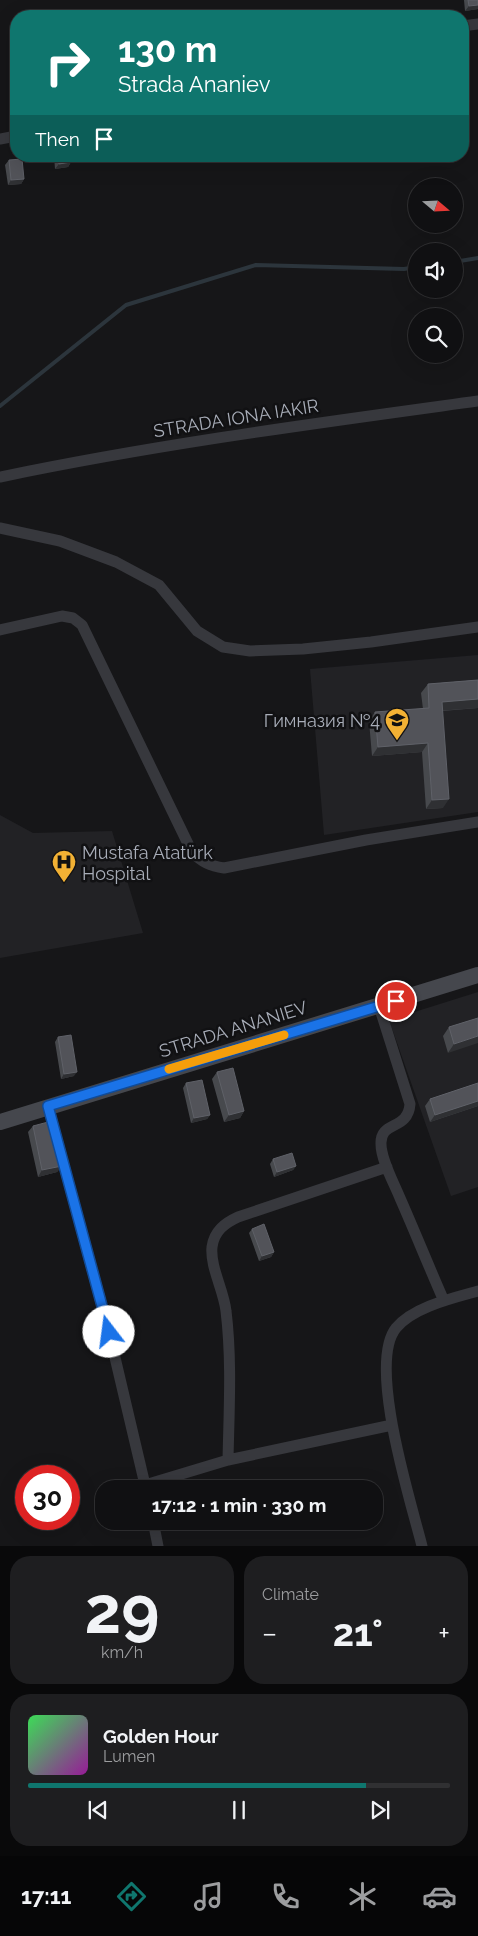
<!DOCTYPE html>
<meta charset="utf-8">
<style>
:root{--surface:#101012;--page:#1e1e20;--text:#f1f3f6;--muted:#9c9d9f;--line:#303032;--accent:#0f766e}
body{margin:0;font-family:Raleway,sans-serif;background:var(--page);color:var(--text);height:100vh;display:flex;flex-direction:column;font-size:19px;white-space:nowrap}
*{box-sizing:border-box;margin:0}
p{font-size:16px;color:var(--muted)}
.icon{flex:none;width:28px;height:28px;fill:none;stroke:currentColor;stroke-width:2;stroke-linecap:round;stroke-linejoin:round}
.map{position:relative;height:1546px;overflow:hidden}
.drawer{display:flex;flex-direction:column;gap:10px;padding:10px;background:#09090a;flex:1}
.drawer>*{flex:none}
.banner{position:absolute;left:10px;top:10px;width:459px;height:152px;border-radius:20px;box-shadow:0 5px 20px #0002,0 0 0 1px var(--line);background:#0f766e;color:#fff;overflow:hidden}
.needle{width:32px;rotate:109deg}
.fabs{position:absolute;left:408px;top:178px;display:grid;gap:10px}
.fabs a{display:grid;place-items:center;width:55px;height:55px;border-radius:50%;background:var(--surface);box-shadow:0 5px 20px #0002,0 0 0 1px var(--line);font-size:25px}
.speed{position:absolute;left:15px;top:1465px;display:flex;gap:10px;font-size:25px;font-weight:700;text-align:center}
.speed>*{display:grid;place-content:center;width:65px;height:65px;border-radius:50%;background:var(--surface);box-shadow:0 5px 20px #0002,0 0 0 1px var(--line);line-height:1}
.speed .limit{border:8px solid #d22;background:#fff;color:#111}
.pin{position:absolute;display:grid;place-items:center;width:42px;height:42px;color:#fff;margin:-21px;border:2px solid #fff;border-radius:50%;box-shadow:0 1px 5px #0007}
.me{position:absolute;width:55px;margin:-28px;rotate:345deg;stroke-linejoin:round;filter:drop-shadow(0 0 4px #0008)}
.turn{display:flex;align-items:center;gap:18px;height:105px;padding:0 25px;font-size:22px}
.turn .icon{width:65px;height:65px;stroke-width:2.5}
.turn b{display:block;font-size:35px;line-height:42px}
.then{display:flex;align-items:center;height:48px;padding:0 25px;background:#0003;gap:10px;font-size:19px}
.big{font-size:38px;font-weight:700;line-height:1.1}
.drawer .tile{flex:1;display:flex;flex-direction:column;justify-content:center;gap:8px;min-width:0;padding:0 18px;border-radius:20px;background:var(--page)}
.drawer .dial{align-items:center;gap:0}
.dial b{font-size:65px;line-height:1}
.song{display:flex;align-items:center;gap:15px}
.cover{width:60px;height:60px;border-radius:8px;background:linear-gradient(135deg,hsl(130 70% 55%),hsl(300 70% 35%))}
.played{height:5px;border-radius:2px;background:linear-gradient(90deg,var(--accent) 80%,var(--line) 80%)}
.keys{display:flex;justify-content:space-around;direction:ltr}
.heat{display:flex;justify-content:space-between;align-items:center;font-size:28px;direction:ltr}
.drawer .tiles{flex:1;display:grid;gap:10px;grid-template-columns:1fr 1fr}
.tile:last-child{grid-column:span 2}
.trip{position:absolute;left:95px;top:1480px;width:288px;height:50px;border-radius:20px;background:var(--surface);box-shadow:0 5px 20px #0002,0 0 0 1px var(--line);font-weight:700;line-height:50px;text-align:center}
.tabs{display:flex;height:80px;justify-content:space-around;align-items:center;background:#060607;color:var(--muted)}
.tabs .icon{width:35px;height:35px}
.tabs .current{color:var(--accent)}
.tabs b{font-size:22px;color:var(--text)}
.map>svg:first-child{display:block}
</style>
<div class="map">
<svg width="478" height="1546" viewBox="0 0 478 1546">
<rect width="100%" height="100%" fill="#161618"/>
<!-- built -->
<path fill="#222225" d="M478,655V812L324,835L310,669Z
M0,815L33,833L112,831L143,933L0,958Z
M478,992V1187L451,1196L389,1020Z"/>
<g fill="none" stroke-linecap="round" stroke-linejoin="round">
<!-- stream -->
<path stroke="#2c353c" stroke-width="4" d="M454,262L478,258
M0,406L126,305L256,265L404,269L416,267"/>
<!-- street -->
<path stroke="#37383d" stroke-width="11" d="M462,26L478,24
M0,139L16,136
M0,477C158,444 318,423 478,401
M0,528L60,541L116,562L159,585L197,631L223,647L250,651L303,649L371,642L478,627
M0,630L62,616L73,618L82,625L192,852C202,862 210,866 224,868L366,840L478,822
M379,1006L410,1104C408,1131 380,1120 381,1144C381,1160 394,1183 400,1198C415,1232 429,1267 444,1301
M48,1106L109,1332L146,1489
M228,1460C229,1411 232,1360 226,1311C224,1291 210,1267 212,1247C214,1231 225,1223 238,1217L387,1167
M145,1485L228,1460L392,1425
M153,1521L158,1546
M422,1546C411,1502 367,1364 396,1328C413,1307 453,1298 478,1291"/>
<!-- secondary -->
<path stroke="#45474d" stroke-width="16" d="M0,1122L478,975"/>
</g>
<!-- wall -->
<path fill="#47494d" d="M464,0H478V9L465,11Z
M54,156H71V162L68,167L55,169Z
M9,160L24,179L21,184L8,185L5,165Z
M478,680V708L442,711L443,808L426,809L422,752L372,756L369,721L375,712L423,709L421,693L428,684Z
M478,1018L448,1053L443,1036L449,1027Z
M58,1037L74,1076L61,1079L55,1042Z
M217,1072L244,1111L240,1118L224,1122L212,1079Z
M186,1083L210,1115L207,1119L191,1123L183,1088Z
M478,1083V1106L430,1122L425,1106L430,1099Z
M33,1126L62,1166L57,1172L38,1177L28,1132Z
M273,1159L296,1166L293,1170L274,1177L270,1164Z
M252,1229L274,1252L271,1257L259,1261L249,1233Z"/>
<!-- shaded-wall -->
<path fill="#2f3033" d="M478,5V9L465,11L469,6Z
M71,162L68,167L55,169L59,164Z
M24,179L21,184L8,185L11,180Z
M478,699V708L436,711L442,702Z
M428,743L422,752L372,756L378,747Z
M449,799L443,808L426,809L432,800Z
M478,1036V1043L448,1053L454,1044Z
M77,1072L74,1076L61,1079L64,1074Z
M478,1101V1106L430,1122L435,1115Z
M244,1111L240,1118L224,1122L229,1115Z
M210,1115L207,1119L191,1123L194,1118Z
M62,1166L57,1172L38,1177L42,1170Z
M296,1166L293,1170L274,1177L277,1172Z
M274,1252L271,1257L259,1261L262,1256Z"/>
<!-- building -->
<path fill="#525359" stroke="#5f6168" d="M468,0H478V5L469,6Z
M58,156H71V162L59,164Z
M22,159L24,179L11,180L9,160Z
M478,680V699L442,702L449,799L432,800L428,743L378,747L375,712L429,708L428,684Z
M478,1018V1036L454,1044L449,1027Z
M71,1035L77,1072L64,1074L58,1037Z
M233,1068L244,1111L229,1115L217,1072Z
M202,1080L210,1115L194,1118L186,1083Z
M478,1083V1101L435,1115L430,1099Z
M52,1121L62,1166L42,1170L33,1126Z
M292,1153L296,1166L277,1172L273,1159Z
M264,1224L274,1252L262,1256L252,1229Z"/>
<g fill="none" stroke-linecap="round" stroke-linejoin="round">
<defs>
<path id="route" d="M109,1332L48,1106L396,1001"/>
</defs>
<!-- route casing -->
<use href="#route" stroke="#114b97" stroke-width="12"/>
<!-- route -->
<use href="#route" stroke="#1a73e8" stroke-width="9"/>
<!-- slow -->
<path stroke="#f59e0b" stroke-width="9" d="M169,1069L284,1035"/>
</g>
<!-- icons -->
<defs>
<symbol id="school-pin" viewBox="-11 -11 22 30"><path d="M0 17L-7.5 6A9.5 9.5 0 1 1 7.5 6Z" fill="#f2b134" stroke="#111113"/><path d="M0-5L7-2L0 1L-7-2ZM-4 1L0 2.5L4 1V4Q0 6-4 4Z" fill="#111"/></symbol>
<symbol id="hospital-pin" viewBox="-11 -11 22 30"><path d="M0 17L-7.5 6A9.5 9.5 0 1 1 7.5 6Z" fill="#f2b134" stroke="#111113"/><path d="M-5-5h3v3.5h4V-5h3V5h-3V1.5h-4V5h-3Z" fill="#111"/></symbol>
</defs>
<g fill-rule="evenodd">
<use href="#school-pin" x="383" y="706" width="28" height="38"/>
<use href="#hospital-pin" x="50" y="848" width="28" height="38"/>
</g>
<g text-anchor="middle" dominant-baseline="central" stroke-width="5" stroke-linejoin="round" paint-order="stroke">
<!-- street labels -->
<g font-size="18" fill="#a8adb8" stroke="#111113">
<text transform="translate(236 418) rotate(-9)">STRADA IONA IAKIR</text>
<text transform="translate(233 1029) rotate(-17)">STRADA ANANIEV</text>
</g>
<!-- poi labels -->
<g font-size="18" fill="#a8adb8" stroke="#111113" text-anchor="end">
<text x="380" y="720">Гимназия №4</text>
<text x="82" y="852" text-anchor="start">Mustafa Atatürk<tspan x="82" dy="21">Hospital</tspan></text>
</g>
</g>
</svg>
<div class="fabs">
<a><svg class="needle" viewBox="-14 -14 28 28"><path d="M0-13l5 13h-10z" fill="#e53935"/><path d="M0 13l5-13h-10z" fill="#9c9d9f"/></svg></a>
<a><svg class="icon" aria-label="sound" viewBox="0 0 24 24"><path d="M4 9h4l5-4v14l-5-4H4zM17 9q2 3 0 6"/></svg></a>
<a><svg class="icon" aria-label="search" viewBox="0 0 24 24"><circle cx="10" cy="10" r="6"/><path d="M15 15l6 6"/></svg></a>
</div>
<div class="speed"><div class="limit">30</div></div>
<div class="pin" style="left:396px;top:1001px;background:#d93025"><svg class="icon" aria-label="arrive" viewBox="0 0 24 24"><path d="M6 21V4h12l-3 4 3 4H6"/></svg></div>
<svg class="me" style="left:109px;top:1332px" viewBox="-20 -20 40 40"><circle r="19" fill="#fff"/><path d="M0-13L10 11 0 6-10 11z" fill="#1a73e8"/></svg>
<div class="trip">17:12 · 1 min · 330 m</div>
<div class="banner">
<div class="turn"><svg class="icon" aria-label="right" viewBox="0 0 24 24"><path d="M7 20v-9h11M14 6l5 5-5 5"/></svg><div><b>130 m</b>Strada Ananiev</div></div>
<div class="then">Then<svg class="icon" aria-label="arrive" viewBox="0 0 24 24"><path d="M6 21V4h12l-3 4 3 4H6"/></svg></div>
</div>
</div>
<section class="drawer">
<div class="tiles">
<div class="tile dial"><b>29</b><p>km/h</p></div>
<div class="tile"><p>Climate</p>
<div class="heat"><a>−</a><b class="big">21°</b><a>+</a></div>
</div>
<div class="tile">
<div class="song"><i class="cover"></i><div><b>Golden Hour</b><p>Lumen</p></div></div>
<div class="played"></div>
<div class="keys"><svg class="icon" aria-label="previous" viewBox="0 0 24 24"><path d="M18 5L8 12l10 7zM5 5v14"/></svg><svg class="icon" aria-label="pause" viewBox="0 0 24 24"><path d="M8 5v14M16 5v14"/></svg><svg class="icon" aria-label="next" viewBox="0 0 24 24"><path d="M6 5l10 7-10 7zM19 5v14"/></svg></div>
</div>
</div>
</section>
<nav class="tabs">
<b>17:11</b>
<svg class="icon current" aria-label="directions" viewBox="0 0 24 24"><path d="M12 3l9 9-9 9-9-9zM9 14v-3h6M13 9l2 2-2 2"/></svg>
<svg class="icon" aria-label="music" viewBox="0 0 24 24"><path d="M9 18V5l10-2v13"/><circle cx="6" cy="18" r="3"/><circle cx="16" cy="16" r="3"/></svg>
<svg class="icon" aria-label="phone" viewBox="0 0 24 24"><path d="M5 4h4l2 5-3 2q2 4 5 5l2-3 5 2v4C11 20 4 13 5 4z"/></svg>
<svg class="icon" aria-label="climate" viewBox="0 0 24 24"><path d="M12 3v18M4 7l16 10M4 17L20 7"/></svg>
<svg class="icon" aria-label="car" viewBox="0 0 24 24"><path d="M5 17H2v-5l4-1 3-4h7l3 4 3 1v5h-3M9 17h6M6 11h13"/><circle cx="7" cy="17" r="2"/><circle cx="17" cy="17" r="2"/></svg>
</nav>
